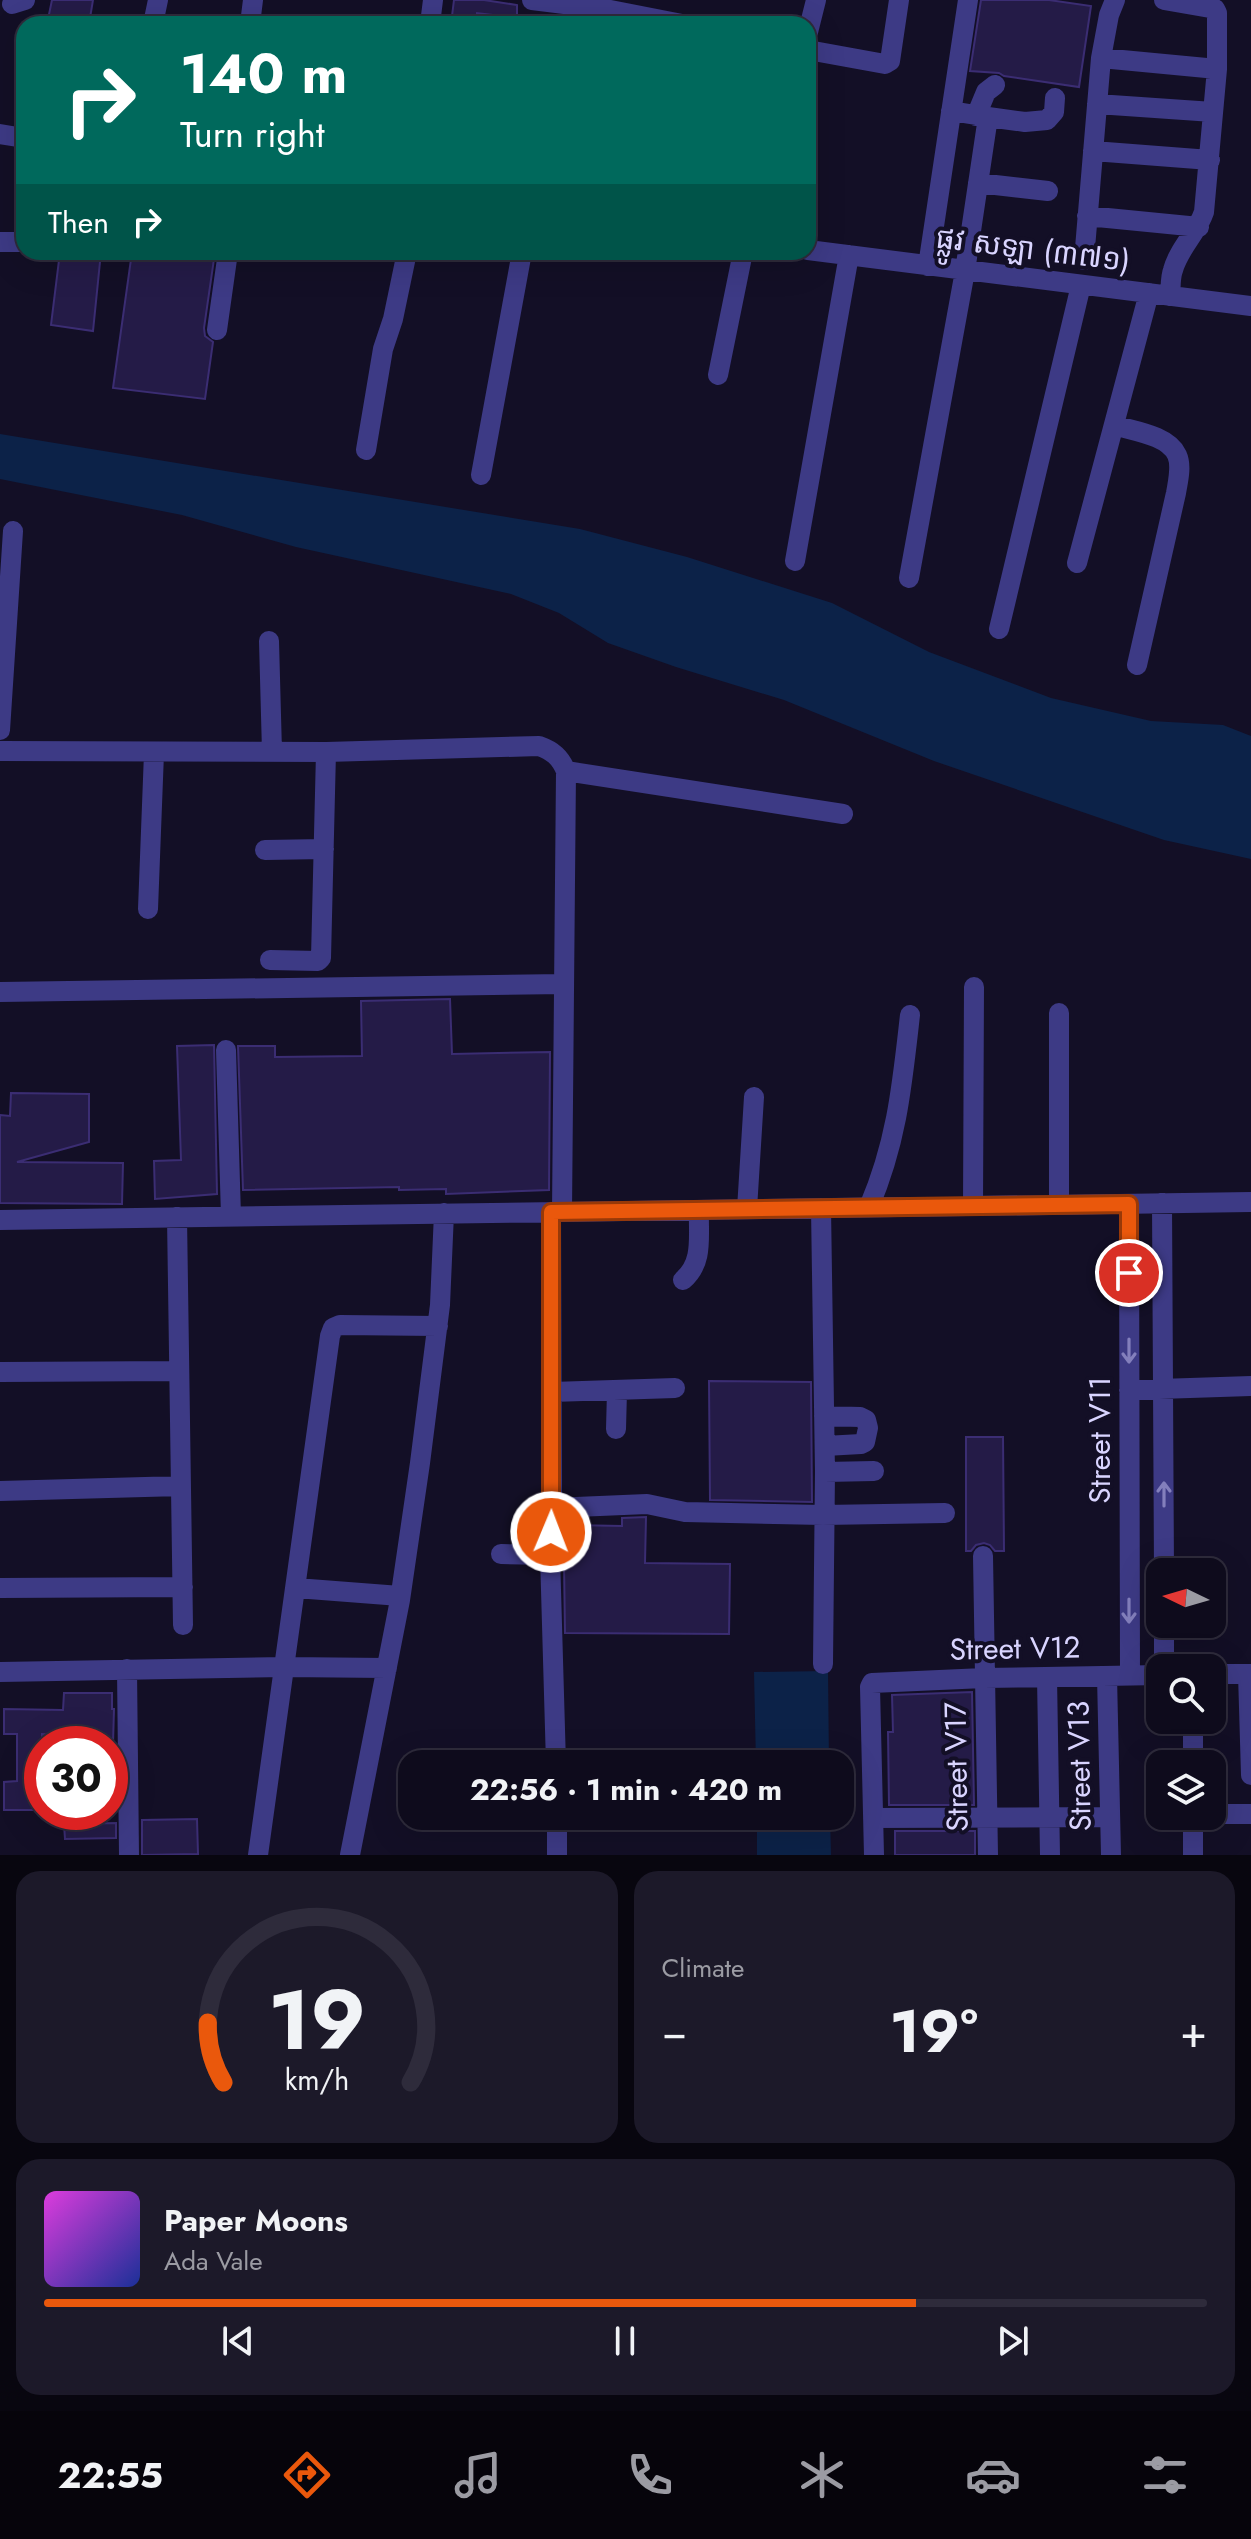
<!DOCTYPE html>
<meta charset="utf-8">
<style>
:root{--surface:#0e0b1c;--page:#1c1929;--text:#f1f3f6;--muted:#9b9ba3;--line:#2e2b3b;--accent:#ea580c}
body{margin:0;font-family:Jost,"Noto Sans Khmer",sans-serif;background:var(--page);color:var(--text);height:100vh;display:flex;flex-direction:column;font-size:30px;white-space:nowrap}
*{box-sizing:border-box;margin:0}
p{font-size:26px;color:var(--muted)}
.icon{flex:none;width:44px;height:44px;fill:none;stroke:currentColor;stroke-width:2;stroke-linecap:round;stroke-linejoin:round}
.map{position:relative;height:1855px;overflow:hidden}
.panel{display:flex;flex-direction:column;gap:16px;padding:16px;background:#08060f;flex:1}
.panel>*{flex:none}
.banner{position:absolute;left:16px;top:16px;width:800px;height:244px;border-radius:24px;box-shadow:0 8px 32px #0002,0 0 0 2px var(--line);background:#00695c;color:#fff;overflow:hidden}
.needle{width:52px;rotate:275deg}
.fabs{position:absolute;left:1146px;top:1558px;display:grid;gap:16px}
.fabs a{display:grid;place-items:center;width:80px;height:80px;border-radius:16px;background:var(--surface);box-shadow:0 8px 32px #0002,0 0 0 2px var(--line);font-size:40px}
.speed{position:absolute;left:24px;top:1726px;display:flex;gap:16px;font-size:40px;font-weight:700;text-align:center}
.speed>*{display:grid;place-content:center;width:104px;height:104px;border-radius:50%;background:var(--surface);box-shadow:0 8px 32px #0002,0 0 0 2px var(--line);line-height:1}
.speed .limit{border:12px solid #d22;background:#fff;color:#111}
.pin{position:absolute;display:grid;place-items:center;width:68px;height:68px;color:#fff;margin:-34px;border:4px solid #fff;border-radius:50%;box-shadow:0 2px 8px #0007}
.me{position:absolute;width:88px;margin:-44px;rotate:1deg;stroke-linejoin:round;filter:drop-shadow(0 0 6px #0008)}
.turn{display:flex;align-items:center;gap:28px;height:168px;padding:0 32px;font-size:36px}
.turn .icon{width:104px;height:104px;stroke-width:2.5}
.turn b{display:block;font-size:56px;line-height:68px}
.then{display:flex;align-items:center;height:76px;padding:0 32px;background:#0003;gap:16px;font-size:30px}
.big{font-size:60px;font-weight:700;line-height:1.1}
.panel .tile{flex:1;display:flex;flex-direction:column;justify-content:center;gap:12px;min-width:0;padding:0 28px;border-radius:24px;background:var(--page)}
.panel .dial{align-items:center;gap:0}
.dial svg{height:208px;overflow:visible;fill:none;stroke:var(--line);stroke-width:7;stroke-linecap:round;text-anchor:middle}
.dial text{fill:var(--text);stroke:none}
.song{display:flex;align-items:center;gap:24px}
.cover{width:96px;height:96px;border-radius:12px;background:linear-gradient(135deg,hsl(300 70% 55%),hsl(230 70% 35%))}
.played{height:8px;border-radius:4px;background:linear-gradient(90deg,var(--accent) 75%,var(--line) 75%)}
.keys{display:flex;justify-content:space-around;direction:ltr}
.heat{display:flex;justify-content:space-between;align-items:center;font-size:44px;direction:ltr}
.panel .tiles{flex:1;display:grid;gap:16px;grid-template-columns:1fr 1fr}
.tile:last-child{grid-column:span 2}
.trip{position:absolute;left:398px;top:1750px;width:456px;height:80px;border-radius:24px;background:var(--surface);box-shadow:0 8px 32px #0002,0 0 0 2px var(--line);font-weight:700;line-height:80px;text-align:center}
.dock{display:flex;height:128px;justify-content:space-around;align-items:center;background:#06040b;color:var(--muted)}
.dock .icon{width:56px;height:56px}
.dock .current{color:var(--accent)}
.dock b{font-size:36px;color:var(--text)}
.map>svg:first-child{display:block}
</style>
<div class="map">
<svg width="1251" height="1855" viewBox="0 0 1251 1855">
<rect width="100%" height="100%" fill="#130f26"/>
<!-- water -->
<path fill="#0c2248" d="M0,434L580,529L687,557L832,603L929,652L1051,698L1151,721L1223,725L1251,736V859L1164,840L934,761L784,700L676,667L608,643L559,613L511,594L296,547L182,515L0,479Z
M828,1671L829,1764H756L754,1672Z
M757,1816H830L831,1855H757Z"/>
<!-- building -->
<path fill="#241b47" stroke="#3b2d73" stroke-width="2" d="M52,0H93L89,24H47Z
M454,0H484L517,5V18L477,13L476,24H451Z
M981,0H1049L1091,6L1079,87L1004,76L999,73L970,71Z
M60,252H101L93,331L51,325Z
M132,252H215L204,328L205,336L213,342L205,399L113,388Z
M450,999L452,1054L550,1052L549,1190L446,1194V1189L399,1190V1187L243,1190L238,1046H275V1057L362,1056L361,1001Z
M214,1045L217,1194L155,1199L154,1161L181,1160L177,1046Z
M11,1093L89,1094V1142L17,1162L123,1163L122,1204L0,1203V1115L10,1116Z
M709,1381L811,1382L812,1502L710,1500Z
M966,1437H1003L1004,1551H995L990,1545L984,1543L976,1545L971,1551H966Z
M646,1517L645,1563L730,1564L729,1634L565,1633L564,1562H571V1525L622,1526V1518Z
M972,1692L974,1805H889L888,1732H893L892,1695Z
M64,1693H112V1709H114L113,1744H66V1735L42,1734V1810H4V1782L17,1781V1734H4V1709L63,1710Z
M197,1819L198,1854L142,1855V1820Z
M116,1823V1838L65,1839L64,1824Z
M895,1831H975V1855H895Z"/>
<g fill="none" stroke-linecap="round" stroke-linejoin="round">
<!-- minor -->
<path stroke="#3d3a85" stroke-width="20" d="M532,0L605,9L682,24
M1164,0L1210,8L1215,9L1217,13V69L1204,212C1197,233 1179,248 1173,270C1170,278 1171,288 1170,296
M12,4L25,0
M153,24L158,0
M250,24L253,0
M430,24L433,0
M808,32L816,0
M808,50L885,64L890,61L899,0
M1101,58L1217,69
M1097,104L1213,112
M976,116L986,92L995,85
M988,117L1025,122L1047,120L1054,112L1055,98
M0,134L24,138
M1093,151L1210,160
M978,183L1048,191
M1087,216L1199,227
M0,242H24
M808,250L1251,306
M1084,260L1101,58L1109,15L1115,0
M928,266L968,0
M217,330L228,252
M718,375L743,252
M1114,425C1133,431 1168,435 1177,455C1182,466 1178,481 1176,493L1137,665
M366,450L383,349L393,319L407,252
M481,475L522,252
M795,561L849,255
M1077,563L1149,293
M909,578L965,271L988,117L951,111
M999,629L1081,285
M269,641L272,752
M0,730L13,531
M0,751L326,752L539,746C553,751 560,757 566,771L562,1212
M566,771L843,814
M265,850L324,849
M148,909L154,753
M270,960L318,961L321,958L326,752
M0,992L564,984
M226,1050L231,1216
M1162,1203L1164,1572
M1129,1204L1130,1675
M1059,1205V1013
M973,1206L974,987
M869,1207C897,1141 902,1086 910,1015
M821,1208L825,1472L823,1664
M747,1209L754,1097
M551,1212L552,1508L550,1555L556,1764
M177,1217L183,1625
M0,1220L1251,1202
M683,1280C704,1262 698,1236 699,1210
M0,1372L179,1371
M1129,1390L1251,1386
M552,1392L675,1388
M824,1416L860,1417L866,1420L868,1428L865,1442L861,1444L825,1446
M616,1429L617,1391
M825,1472L874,1471
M0,1491L181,1486
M552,1508L647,1504L685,1512L823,1515L945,1513
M501,1554L550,1555
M983,1556L988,1855
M0,1588L183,1587
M296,1588L400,1596
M1164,1624V1668
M127,1669L129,1855
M0,1672L285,1667L387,1668
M1212,1674H1251
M1248,1674L1251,1775
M1107,1676L1111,1855
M1047,1677L1050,1855
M1193,1764V1720
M1212,1814H1251
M557,1816V1855
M873,1818L1110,1817
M258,1855L330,1336L333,1328L340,1325L438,1326
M350,1855L400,1600L420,1463L440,1305L444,1213
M874,1855L870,1687L872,1683L984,1678L1160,1675
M1193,1855V1816"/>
</g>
<!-- one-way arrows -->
<defs><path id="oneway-shaft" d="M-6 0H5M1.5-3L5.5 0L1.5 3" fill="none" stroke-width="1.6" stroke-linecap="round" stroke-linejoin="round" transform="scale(2)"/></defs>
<g stroke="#837fbc">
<use href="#oneway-shaft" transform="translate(1129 1351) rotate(90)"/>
<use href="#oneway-shaft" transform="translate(1164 1494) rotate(-90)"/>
<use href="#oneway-shaft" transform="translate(1129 1611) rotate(90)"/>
</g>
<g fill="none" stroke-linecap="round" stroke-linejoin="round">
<defs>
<path id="route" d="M551,1532V1212L1129,1204V1273"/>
</defs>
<!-- route casing -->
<use href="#route" stroke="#983908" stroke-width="20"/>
<!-- route -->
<use href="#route" stroke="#ea580c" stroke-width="14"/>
</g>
<g text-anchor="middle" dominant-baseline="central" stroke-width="8" stroke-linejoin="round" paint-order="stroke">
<!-- street labels -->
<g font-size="30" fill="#d9d4ff" stroke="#130f26">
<text transform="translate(1033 249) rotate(7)">ផ្លូវ សឡា (៣៧១)</text>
<text transform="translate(1099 1440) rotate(-90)">Street V11</text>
<text transform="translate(1015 1648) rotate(-1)">Street V12</text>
<text transform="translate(1079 1766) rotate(-91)">Street V13</text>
<text transform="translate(956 1767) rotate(-91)">Street V17</text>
</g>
</g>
</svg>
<div class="fabs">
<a><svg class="needle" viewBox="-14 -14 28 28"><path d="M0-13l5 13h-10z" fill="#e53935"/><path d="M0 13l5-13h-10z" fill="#9b9ba3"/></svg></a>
<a><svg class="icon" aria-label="search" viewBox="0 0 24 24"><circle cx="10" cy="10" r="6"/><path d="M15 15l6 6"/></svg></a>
<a><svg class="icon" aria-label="layers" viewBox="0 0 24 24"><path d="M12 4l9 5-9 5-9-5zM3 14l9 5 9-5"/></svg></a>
</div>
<div class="speed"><div class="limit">30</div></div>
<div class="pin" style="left:1129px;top:1273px;background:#d93025"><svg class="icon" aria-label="arrive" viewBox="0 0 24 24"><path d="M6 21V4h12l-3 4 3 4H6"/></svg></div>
<svg class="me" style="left:551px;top:1532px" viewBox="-20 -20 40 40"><circle r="17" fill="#ea580c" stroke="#fff" stroke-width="3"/><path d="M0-11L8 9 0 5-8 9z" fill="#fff"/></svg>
<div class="trip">22:56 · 1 min · 420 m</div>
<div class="banner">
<div class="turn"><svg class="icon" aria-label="right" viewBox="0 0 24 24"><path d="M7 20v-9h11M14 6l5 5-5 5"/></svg><div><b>140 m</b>Turn right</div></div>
<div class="then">Then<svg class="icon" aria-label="right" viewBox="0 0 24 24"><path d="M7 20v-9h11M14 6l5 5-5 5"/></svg></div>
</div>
</div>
<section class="panel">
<div class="tiles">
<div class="tile dial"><svg viewBox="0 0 100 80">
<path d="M14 69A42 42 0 1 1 86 69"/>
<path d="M14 69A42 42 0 0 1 8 46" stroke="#ea580c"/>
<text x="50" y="56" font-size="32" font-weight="700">19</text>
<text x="50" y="72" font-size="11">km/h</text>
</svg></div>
<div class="tile"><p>Climate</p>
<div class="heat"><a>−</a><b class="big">19°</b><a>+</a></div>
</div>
<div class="tile">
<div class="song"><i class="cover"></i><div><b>Paper Moons</b><p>Ada Vale</p></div></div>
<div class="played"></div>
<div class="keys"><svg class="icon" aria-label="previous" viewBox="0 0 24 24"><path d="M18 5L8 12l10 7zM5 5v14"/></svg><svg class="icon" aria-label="pause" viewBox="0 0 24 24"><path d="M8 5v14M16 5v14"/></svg><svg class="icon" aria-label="next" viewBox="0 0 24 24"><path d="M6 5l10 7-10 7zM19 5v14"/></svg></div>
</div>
</div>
</section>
<nav class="dock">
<b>22:55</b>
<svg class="icon current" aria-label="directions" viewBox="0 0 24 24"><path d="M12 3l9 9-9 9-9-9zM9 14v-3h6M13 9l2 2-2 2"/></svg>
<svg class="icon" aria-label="music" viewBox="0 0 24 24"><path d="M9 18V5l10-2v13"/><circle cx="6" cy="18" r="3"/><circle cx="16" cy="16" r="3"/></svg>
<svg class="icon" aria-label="phone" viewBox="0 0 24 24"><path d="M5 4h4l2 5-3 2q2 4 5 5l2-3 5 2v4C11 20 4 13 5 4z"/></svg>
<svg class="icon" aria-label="climate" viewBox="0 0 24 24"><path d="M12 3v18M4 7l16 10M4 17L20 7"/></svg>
<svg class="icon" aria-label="car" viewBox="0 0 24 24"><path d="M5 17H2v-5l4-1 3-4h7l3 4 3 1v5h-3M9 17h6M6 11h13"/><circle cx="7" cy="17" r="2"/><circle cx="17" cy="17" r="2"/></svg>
<svg class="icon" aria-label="filters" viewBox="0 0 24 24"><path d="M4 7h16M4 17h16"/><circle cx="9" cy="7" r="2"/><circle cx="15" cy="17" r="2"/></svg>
</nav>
